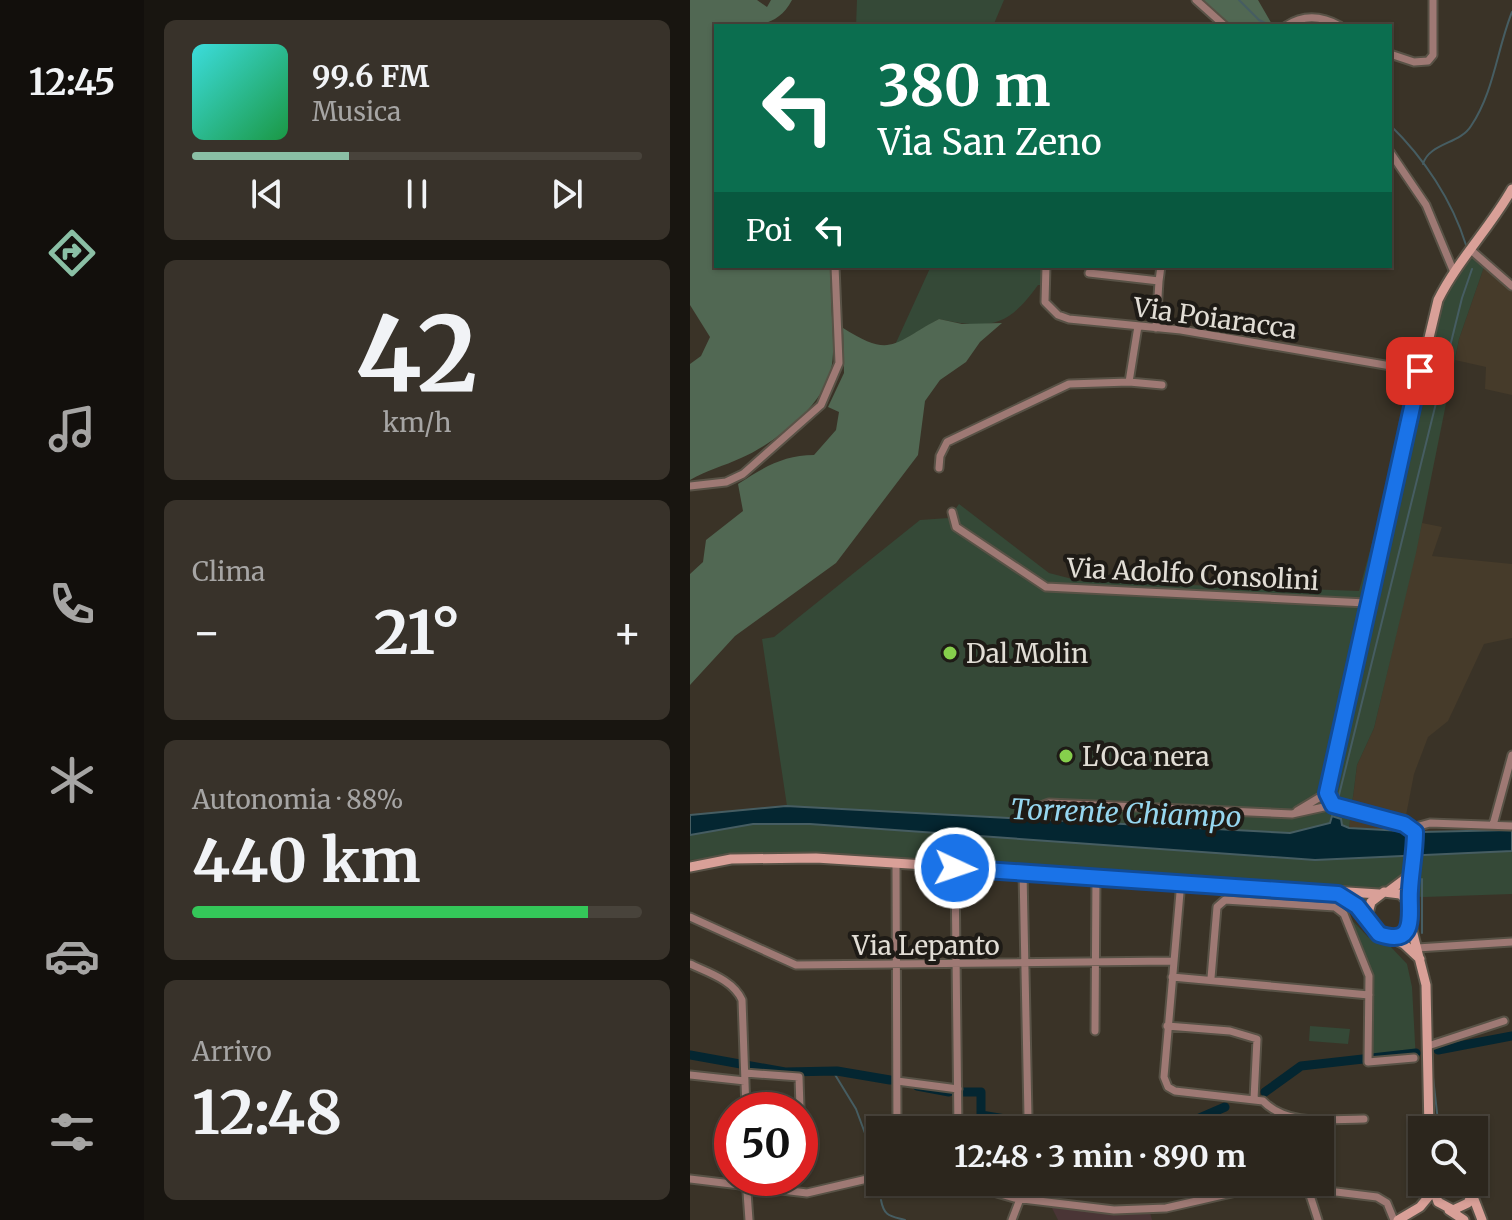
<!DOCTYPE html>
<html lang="it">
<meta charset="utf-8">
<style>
:root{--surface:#2c261d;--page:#38322a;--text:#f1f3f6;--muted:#a6a5a4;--line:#48433b;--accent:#8abfa5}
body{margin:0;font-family:Merriweather,serif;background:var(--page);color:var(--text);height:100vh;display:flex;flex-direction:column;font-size:30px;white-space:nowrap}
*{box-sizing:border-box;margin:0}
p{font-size:26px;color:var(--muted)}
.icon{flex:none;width:44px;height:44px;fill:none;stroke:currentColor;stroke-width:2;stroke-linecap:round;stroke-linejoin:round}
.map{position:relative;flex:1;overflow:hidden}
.details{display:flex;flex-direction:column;gap:20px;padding:20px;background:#181510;width:546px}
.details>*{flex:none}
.banner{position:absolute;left:24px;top:24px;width:678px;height:244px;border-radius:0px;box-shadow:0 2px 6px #0004,0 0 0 2px var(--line);background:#0b6e4f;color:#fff;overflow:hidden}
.buttons{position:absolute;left:718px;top:1116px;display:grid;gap:16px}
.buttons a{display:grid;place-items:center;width:80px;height:80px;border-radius:0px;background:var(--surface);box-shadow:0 2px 6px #0004,0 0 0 2px var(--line);font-size:40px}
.speed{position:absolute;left:24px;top:1092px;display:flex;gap:16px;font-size:40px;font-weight:700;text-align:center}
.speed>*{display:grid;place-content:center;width:104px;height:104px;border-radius:50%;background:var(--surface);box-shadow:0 2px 6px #0004,0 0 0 2px var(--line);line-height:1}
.speed .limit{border:12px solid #d22;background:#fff;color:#111}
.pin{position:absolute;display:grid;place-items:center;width:68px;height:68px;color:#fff;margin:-34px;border-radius:16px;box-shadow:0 4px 12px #0006}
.me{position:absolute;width:88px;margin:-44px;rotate:93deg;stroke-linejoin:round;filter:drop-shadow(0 0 6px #0008)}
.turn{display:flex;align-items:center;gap:28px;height:168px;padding:0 32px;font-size:36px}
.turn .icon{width:104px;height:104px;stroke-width:2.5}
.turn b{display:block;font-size:56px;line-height:68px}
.then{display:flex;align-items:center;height:76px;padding:0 32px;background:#0003;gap:16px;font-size:30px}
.big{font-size:60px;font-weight:700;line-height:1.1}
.details .tile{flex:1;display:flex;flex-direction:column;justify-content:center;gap:12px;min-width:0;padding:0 28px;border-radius:12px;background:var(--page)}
.details .dial{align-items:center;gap:0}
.dial b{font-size:104px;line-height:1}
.song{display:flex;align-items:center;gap:24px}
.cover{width:96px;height:96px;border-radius:12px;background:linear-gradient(135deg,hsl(180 70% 55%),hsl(140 70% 35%))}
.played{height:8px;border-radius:4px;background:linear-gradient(90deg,var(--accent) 35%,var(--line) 35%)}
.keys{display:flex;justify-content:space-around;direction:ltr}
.heat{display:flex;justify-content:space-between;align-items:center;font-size:44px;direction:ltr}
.charge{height:12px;border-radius:6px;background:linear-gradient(90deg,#34c759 88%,var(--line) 0)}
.trip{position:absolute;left:176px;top:1116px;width:468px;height:80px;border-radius:0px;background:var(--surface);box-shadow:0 2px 6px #0004,0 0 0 2px var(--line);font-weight:700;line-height:80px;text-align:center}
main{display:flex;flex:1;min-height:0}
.menu{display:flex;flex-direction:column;width:144px;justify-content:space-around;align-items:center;background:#120f0c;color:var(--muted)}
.menu .icon{width:56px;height:56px}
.menu .active{color:var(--accent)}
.menu b{font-size:36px;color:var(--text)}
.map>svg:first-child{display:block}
</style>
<main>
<nav class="menu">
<b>12:45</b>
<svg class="icon active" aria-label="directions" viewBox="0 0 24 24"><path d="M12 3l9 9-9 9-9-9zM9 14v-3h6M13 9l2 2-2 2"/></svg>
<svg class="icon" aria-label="music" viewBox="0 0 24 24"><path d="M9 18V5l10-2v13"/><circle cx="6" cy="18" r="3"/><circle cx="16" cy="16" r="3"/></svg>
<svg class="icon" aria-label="phone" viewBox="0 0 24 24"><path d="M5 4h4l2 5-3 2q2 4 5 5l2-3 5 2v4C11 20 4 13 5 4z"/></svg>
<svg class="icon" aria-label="climate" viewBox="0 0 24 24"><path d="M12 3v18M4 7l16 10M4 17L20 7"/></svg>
<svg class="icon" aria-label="car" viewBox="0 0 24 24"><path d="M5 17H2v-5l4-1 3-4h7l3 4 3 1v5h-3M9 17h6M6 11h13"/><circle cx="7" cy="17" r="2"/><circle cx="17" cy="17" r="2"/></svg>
<svg class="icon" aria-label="filters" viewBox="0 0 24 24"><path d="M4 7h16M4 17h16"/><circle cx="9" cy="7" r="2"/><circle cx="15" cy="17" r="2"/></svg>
</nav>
<section class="details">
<div class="tile">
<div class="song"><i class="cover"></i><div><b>99.6 FM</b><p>Musica</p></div></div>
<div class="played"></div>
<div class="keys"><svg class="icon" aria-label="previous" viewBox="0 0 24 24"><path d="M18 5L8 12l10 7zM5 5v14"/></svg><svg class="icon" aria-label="pause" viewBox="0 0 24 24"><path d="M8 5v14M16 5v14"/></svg><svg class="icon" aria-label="next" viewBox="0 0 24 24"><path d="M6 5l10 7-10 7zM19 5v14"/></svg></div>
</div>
<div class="tile dial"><b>42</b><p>km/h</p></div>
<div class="tile"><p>Clima</p>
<div class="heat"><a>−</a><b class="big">21°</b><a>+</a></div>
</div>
<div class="tile"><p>Autonomia · 88%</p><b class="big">440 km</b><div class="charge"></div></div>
<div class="tile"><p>Arrivo</p><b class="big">12:48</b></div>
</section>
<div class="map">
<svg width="822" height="1220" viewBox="0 0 822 1220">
<rect width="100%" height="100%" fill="#3a3327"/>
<!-- built -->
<path fill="#463b2a" d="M795,264L822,286V395L795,389L796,367L765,360L769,339Z
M732,523L752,527L742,556L822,564V638L794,644L758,721L738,737L724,774L713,831L659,828L667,765L684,728Z"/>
<!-- education -->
<path fill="#4a3536" d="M360,1204L459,1209L462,1220H368Z"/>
<!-- green -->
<path fill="#354937" d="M167,0H314L303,26H166Z
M782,251L795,264L769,339L726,553L684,728L667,765L659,828L642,817L641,823L600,833L97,806L72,639L84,637L230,520L259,518L269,504L359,573L390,581L669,591L748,300Z
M241,266H356L355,285H348C318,327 300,330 249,319L205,345Z
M63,824H120L625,860L822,851V894L734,897L591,891L40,857L0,860V835Z
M659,917L678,937L700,946L717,964L722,987L726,1061L681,1064L684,976Z
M620,1026L660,1029L658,1044L619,1041Z"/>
<!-- forest -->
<path fill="#516853" d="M0,0H67L77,7L81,0H102C86,31 56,26 26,26V266H142C138,300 146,335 142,364C138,403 85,443 51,458C34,466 17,470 0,480V364L11,356L20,337L0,305Z
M511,0H568L583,26H542Z
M249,319L272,324L312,323L290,342L276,362L250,380L235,401L228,455L146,563L45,636L0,685V574L13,562L16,540L53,511L48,484C74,467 94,455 124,455L146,430L149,412L138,407L154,373L153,328C202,359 203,343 249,319Z"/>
<!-- water -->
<path fill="#042631" stroke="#465d62" stroke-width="2" d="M96,806L600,833L640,823L642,816L651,819L652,825L659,828L731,832L822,830V851L625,860L120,824H63L0,835V815Z"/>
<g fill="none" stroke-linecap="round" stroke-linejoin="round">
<!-- stream -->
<path stroke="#465d62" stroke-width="2" d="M549,0L569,20L582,26
M700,125C734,158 762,200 776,245
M733,164C739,143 770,144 781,126C804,92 807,49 822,12
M648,799L772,298L782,269
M732,879V933
M144,1073L166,1109L186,1163
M743,1077L749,1130
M191,1200C194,1217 201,1216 215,1220"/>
<!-- canal -->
<path stroke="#042631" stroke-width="9" d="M748,1050L822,1036
M0,1055L95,1072L147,1071L200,1080
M227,1086L259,1092
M273,1092H291V1115L334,1122
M575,1092L611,1066L726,1053
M339,1122L372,1130
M450,1130L505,1120L535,1107"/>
<defs>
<path id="street" d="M506,0L535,26
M596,26C614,14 632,16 650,26
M700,54L724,62L738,61L743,55V0
M700,152L736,205L763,270
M782,251L822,286
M356,266L355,302L368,315L379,319L491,330L730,371
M399,273L469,281L466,328
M469,281L471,266
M439,382L472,385
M249,468L250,456L257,442L379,384L439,382L448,326
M0,486L36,482L53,474L131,405L149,363L145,266
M262,512L266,527L356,587L676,603
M351,806L359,803L602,814L643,805
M607,811L637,793
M803,825L822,755
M722,828L740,823L822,826
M206,865L207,1130
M265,868L268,1130
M333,872L338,1117
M491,881L474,1077L478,1087L485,1091L573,1101C598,1127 640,1119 674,1119
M0,917L106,965L483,961
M727,948L822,942
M0,964C19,973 43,980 52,1000L56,1110
M482,977L679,995
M521,978L527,907L535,900L645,907L654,914L679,976L678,1062L724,1058
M477,1026L540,1031L567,1039L564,1099
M405,1031L406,876
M738,1046L814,1021
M55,1073L109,1077L111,1140
M0,1075L55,1081
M207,1081L268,1089
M56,1178L59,1220
M0,1179L117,1193L190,1176
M269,1182L324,1198L424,1210L476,1208L581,1184L687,1197L697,1203L704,1220
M618,1189L628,1220
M322,1220L330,1199"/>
<path id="secondary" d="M0,867L41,859L126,858L689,894
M699,891L723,873
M651,896L667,906L677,921
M720,903L710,894L694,892L681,902L677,917L685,931L699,937L715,932L721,922
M700,937L714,944L730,959
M739,1130L736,985L722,930L719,894L725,832L714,824L643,805L637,793L676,603L748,300C768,260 800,228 822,189
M746,1182L744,1190L748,1202L763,1210L778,1203L782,1194L780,1182
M782,1194L792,1220
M759,1210L774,1220
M708,1220L730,1207L744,1190"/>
</defs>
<!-- street casing -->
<use href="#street" stroke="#585246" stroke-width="11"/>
<!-- secondary casing -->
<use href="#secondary" stroke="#585246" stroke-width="13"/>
<!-- street -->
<use href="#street" stroke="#9e7974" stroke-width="7"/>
<!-- secondary -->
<use href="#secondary" stroke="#d9a098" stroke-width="9"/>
</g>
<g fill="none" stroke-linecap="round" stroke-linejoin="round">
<defs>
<path id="route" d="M265,868L648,894L667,906L689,934C729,948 718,911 720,890C721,871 725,852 725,832L714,824L643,805L637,793L730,371"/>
</defs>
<!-- route casing -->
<use href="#route" stroke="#114b97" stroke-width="20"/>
<!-- route -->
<use href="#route" stroke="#1a73e8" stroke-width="14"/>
</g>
<!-- markers -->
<g fill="#86cf4c" stroke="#1e1b16" stroke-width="3">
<circle cx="260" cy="653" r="8"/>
<circle cx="376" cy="756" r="8"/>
</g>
<g text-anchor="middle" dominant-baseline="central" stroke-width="8" stroke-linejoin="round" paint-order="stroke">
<!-- street labels -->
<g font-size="26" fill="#e1ddd5" stroke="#1e1b16">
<text transform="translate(525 318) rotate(8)">Via Poiaracca</text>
<text transform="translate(503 574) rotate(3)">Via Adolfo Consolini</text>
<text x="236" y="945">Via Lepanto</text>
</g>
<!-- poi labels -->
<g font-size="26" fill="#e1ddd5" stroke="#1e1b16" text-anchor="start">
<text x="276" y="653">Dal Molin</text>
<text x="392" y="756">L'Oca nera</text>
</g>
<!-- water labels -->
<g font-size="28" font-style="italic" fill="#96d6ef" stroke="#1e1b16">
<text transform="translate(436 813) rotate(2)">Torrente Chiampo</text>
</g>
</g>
</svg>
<div class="buttons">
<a><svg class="icon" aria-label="search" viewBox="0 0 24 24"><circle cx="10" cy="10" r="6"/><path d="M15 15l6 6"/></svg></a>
</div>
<div class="speed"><div class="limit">50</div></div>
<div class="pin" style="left:730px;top:371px;background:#d93025"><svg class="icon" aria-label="arrive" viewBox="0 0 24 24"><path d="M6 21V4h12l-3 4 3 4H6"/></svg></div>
<svg class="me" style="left:265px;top:868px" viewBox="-20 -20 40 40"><circle r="17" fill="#1a73e8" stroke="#fff" stroke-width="3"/><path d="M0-11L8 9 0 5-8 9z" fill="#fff"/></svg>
<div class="trip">12:48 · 3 min · 890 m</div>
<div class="banner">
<div class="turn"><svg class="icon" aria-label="left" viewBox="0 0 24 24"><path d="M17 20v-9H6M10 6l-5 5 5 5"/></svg><div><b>380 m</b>Via San Zeno</div></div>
<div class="then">Poi<svg class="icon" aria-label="left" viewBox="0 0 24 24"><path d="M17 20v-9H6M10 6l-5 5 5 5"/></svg></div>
</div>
</div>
</main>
